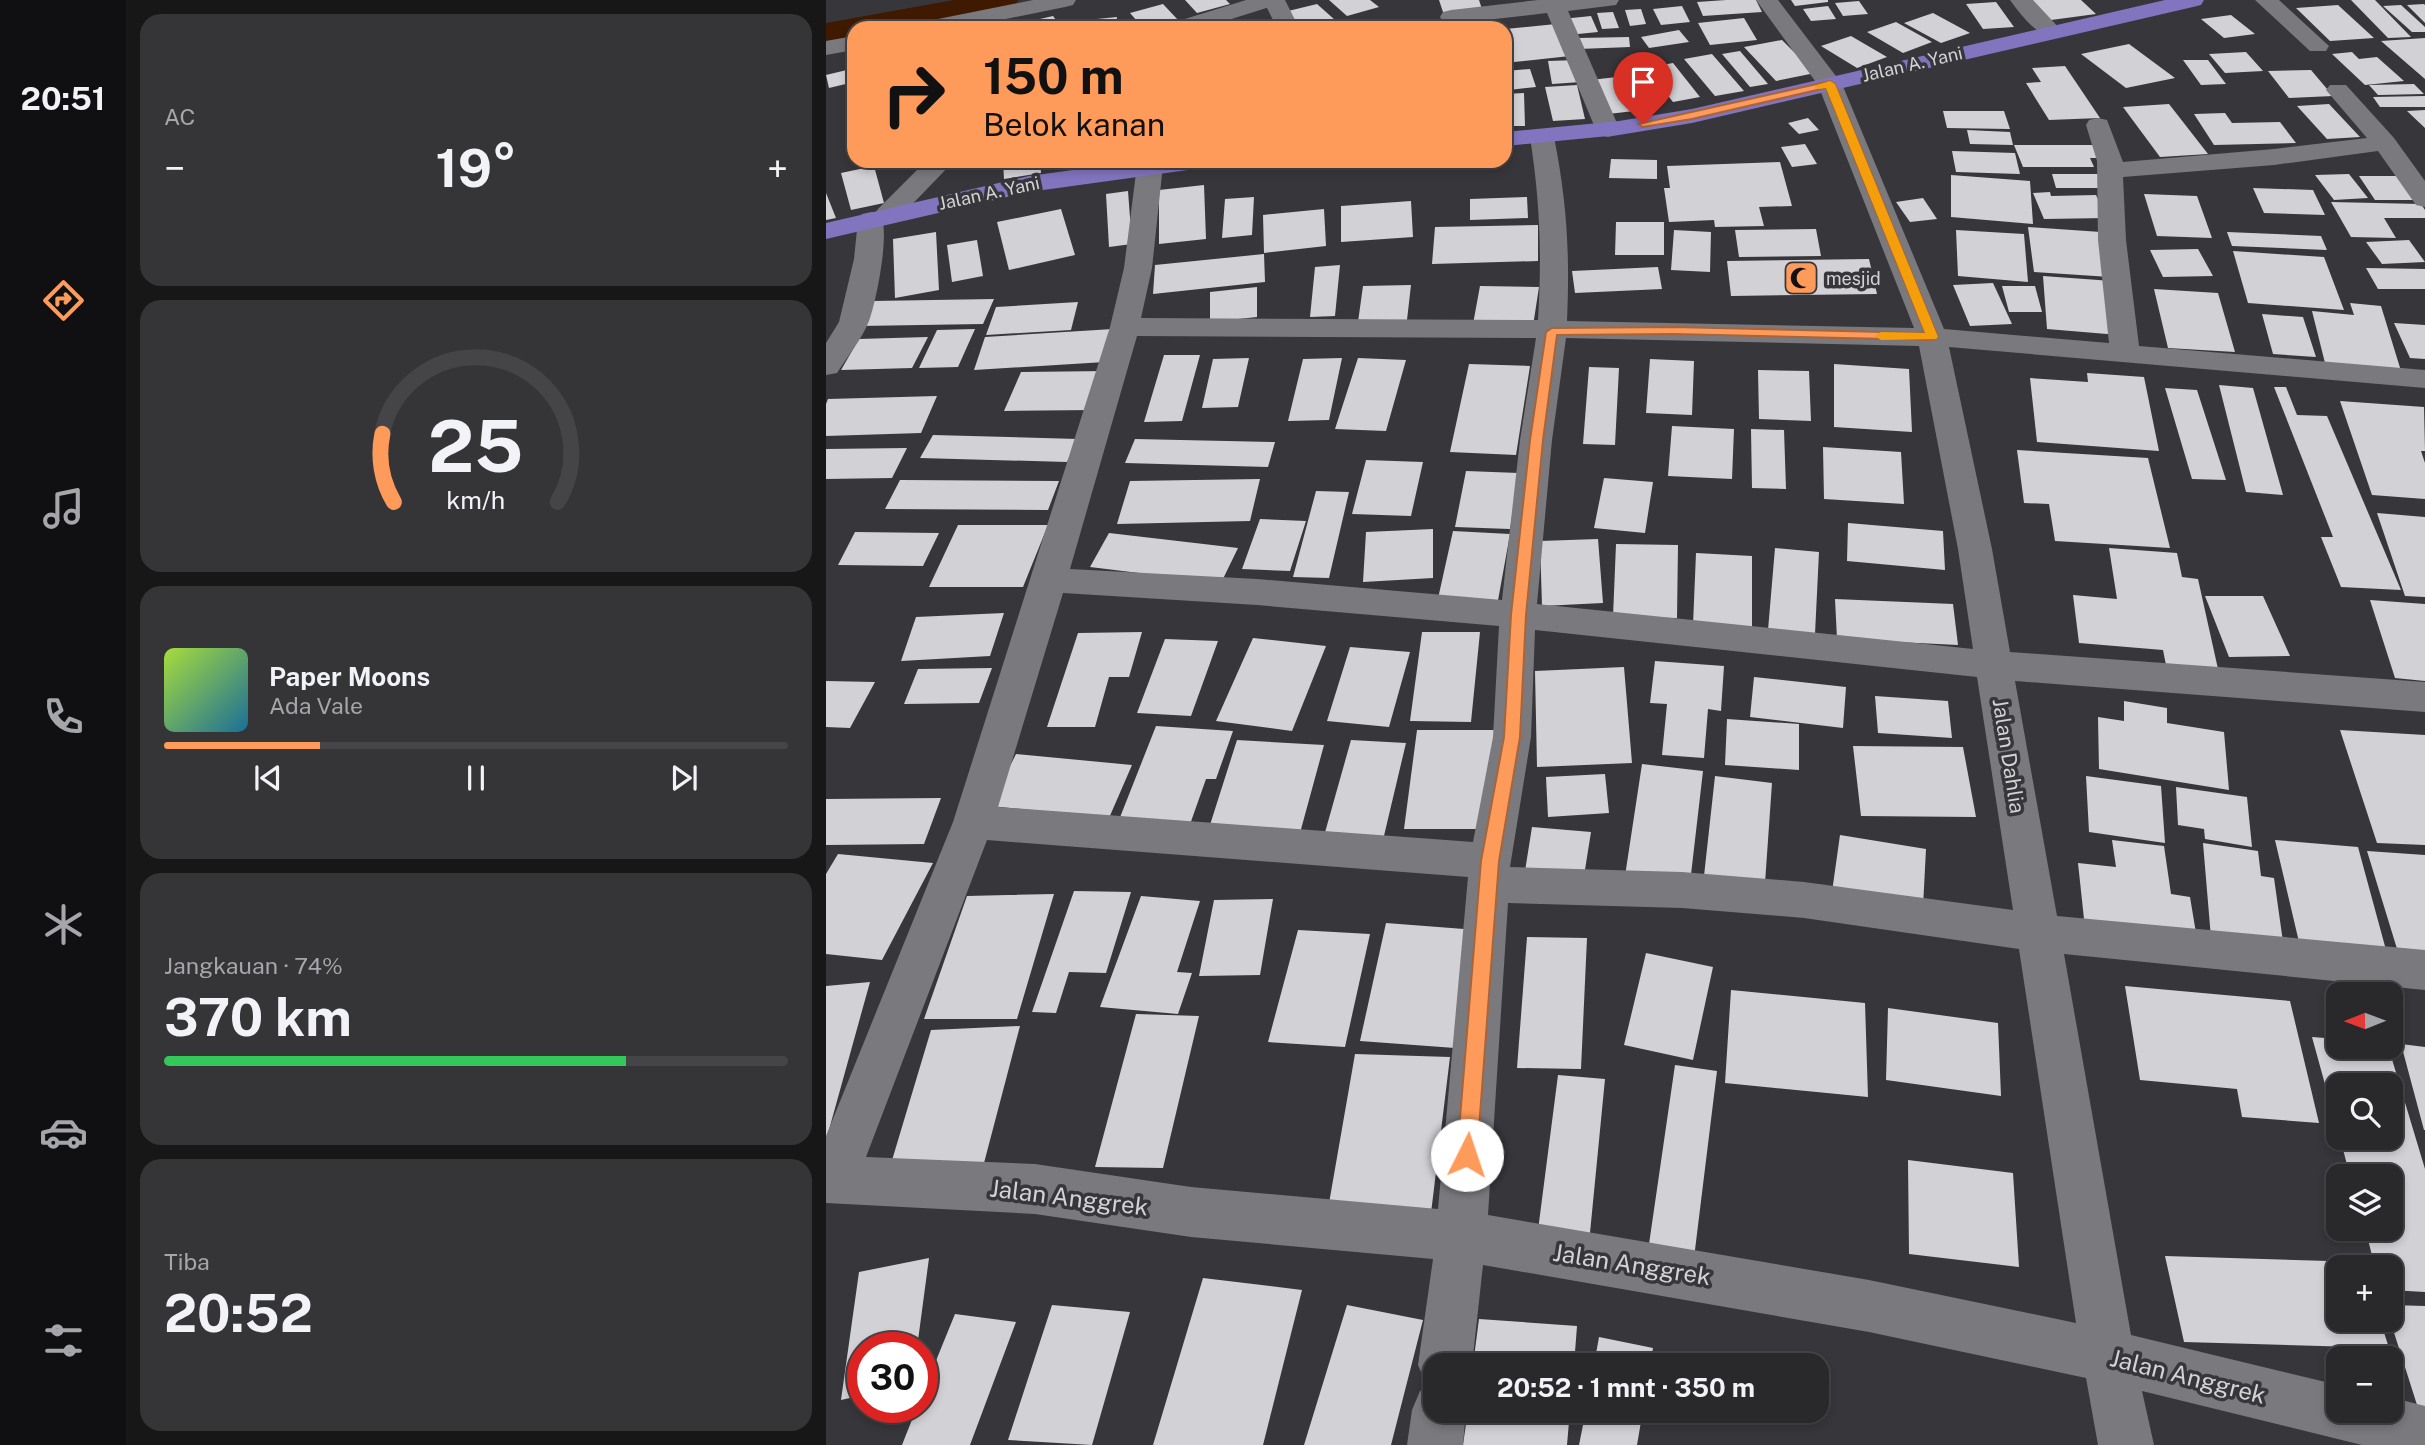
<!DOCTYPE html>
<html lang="id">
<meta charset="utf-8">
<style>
:root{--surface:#29292c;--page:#353538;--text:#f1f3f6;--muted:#a5a6a9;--line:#454548;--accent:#ff9b5a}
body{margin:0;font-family:"Public Sans",sans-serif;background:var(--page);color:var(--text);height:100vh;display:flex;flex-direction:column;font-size:26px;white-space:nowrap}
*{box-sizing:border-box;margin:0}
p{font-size:23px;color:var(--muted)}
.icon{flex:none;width:38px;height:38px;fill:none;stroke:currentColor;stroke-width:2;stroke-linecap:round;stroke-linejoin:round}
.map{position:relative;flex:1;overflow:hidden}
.panel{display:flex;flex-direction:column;gap:14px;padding:14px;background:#171718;width:700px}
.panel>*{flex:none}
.top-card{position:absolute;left:21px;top:21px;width:665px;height:147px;border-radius:21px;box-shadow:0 4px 10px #0003,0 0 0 2px var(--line);background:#ff9b5a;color:#111;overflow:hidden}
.needle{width:46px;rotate:269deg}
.buttons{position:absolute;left:1500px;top:982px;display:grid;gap:14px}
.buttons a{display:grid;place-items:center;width:77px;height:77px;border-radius:14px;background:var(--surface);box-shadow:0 4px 10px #0003,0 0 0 2px var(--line);font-size:35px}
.speed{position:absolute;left:21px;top:1332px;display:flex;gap:14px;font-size:35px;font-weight:700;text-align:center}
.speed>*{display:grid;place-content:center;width:91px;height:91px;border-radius:50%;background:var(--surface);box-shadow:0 4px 10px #0003,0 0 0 2px var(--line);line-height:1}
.speed .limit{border:10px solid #d22;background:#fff;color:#111}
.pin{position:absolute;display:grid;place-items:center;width:60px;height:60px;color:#fff;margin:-72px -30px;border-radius:50% 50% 50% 0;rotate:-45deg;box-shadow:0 0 7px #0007}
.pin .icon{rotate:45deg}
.me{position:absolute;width:77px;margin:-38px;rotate:4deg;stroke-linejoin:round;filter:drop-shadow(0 0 5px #0008)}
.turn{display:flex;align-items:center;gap:24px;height:147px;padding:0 21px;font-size:32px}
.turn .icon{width:91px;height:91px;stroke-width:2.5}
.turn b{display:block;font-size:49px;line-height:60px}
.big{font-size:52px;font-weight:700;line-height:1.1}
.panel .tile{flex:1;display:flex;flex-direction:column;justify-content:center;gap:10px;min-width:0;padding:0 24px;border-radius:21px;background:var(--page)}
.panel .dial{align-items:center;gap:0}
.dial svg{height:182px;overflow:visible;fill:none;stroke:var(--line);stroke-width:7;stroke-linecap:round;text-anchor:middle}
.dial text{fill:var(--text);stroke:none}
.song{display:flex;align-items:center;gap:21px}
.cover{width:84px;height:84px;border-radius:10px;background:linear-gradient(135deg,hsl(80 70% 55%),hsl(200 70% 35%))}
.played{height:7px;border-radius:4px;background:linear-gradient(90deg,var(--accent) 25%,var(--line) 25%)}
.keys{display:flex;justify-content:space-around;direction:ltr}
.heat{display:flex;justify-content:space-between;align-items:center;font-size:38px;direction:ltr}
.charge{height:10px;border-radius:5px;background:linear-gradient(90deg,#34c759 74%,var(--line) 0)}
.trip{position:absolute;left:597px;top:1353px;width:406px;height:70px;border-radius:21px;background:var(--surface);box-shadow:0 4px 10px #0003,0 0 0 2px var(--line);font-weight:700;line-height:70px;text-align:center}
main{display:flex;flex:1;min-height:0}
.tab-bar{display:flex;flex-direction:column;width:126px;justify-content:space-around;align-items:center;background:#101012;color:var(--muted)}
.tab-bar .icon{width:49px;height:49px}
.tab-bar .current{color:var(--accent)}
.tab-bar b{font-size:32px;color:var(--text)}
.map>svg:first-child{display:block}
</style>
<main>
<nav class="tab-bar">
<b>20:51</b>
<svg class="icon current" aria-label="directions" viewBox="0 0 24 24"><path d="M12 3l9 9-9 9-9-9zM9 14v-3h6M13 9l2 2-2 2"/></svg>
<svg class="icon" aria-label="music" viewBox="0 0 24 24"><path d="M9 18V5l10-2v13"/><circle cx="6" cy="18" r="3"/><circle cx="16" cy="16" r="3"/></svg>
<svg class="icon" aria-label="phone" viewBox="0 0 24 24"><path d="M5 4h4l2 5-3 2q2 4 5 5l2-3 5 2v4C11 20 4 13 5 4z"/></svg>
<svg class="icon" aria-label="climate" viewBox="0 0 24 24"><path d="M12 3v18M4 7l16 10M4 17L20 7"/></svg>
<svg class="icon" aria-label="car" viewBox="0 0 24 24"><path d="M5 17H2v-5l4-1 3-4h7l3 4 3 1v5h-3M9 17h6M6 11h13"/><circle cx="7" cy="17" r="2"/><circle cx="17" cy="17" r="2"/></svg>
<svg class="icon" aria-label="filters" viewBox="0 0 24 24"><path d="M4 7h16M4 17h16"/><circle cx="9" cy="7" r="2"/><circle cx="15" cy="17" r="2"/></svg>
</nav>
<section class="panel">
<div class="tile"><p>AC</p>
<div class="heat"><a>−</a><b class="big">19°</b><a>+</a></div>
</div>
<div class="tile dial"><svg viewBox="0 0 100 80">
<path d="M14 69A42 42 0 1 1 86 69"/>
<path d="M14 69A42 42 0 0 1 9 39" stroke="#ff9b5a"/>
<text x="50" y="56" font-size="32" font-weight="700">25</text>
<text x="50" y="72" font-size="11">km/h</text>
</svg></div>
<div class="tile">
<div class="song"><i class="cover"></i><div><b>Paper Moons</b><p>Ada Vale</p></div></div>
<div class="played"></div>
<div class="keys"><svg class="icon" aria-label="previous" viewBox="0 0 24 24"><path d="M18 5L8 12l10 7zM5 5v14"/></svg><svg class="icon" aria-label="pause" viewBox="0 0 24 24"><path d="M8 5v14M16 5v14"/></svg><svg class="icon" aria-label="next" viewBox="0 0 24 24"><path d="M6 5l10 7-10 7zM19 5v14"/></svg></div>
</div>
<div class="tile"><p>Jangkauan · 74%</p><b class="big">370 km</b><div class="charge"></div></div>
<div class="tile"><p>Tiba</p><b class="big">20:52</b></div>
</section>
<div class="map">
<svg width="1599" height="1445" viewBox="0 0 1599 1445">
<rect width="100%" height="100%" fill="#37373b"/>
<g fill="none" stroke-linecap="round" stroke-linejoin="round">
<!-- canal -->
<path fill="#3f1a00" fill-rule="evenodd" d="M128,0H193L188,6L178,9L73,28H28V36L0,41V23Z"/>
</g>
<!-- building -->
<path fill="#d2d1d6" d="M359,0H400L404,4L371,13Z
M503,0H544L553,7L521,16Z
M613,0H653L657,12L618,15Z
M900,0H930L936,12L877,16L871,2Z
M965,0H1002V2L969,6Z
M1204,0H1255L1270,14L1225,20Z
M1525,0H1549L1585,37L1562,38Z
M1033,1L1042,14L1017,16L1009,3Z
M1170,2L1188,27L1157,29L1140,4Z
M337,4L353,21L317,28L304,13Z
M491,4L509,20L475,28L458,12Z
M1598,4L1599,5V23L1581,5Z
M1512,5L1548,38L1504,41L1470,8Z
M1575,5L1599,27V32H1586L1557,6Z
M856,6L864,22L835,25L827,9Z
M1002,6L1010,19L985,21L977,9Z
M815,9L820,24L804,26L799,10Z
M787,12L793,28L776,29L771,13Z
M1107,13L1144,33L1115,43L1078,23Z
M1405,15L1429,34L1398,38L1375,19Z
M227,16L236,28H190L188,25Z
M765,16L772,32L742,35L736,19Z
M291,17L290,28H250L251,21Z
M918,18L931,40L884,45L872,23Z
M1070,22L1106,42L1077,53L1041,32Z
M730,24L744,56L679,63V29Z
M853,30L863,42L823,48L815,37Z
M1025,36L1061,57L1031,68L995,46Z
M803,37L804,47L753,49L752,38Z
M1599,38V79L1555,41Z
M956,40L989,73L950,81L918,47Z
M1303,44L1349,78L1300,88L1255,54Z
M914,51L942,84L924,87L896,54Z
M1420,52L1437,71L1399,73L1383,54Z
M1526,52L1533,59L1551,57L1578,81L1539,85L1506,54Z
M886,54L918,91L889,96L858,59Z
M751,60L755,82L726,84L722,61Z
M1357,60H1382L1400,84L1375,85Z
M847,63L874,97L847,102L820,68Z
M1239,66L1274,118L1223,120L1200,83L1215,82L1206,68Z
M25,69L28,82L3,88L0,75Z
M704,69L710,87L683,90L679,71Z
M1485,70L1507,96L1463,98L1442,71Z
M799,76L817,110L782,114L765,80Z
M1588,84L1598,94L1552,95L1543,85Z
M751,85L759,119L727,121L719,87Z
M698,93L699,126H679V94Z
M1599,96V107H1554L1547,97Z
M1343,104L1382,154L1334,157L1297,107Z
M1503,104L1534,137L1501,139L1471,106Z
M1599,110V128L1581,111Z
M1117,111H1178L1184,129L1121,128Z
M1399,113L1406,123L1454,122L1470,143L1388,145L1368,114Z
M982,118L993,130L973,134L962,123Z
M1141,130L1184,132L1187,145L1144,144Z
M979,144L991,164L966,167L955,147Z
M1188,145H1273L1279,158H1264L1268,167H1197Z
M1126,151L1189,153L1194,174L1130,172Z
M785,159L831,160V179L783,178Z
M177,161H214L215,173L178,179Z
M954,162L966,206L933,207L938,226L889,227L888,220L843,222L838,188H844L841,166Z
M48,166L58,203L25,210L15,173Z
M1226,174H1273L1278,188H1230Z
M1523,174L1542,198L1508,200L1489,175Z
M1125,175L1204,181L1207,224L1125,217Z
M1533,176H1578L1595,200H1549Z
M378,185L380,239L333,244V190Z
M1427,188L1487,190L1499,215L1438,213Z
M302,191L306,244L283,247L280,194Z
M1224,192L1225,196L1270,195L1281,218L1218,219L1207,193Z
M0,193L10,218L0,220Z
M1318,194L1371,196L1386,238L1331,236Z
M428,197L426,235L396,238L399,199Z
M701,197L702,218L644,220V199Z
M1097,198L1111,219L1084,222L1070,202Z
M585,201L587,237L515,242V206Z
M1505,202L1595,204L1599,210V218H1558L1570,238L1525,237Z
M235,209L249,255L183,270L171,222Z
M498,209L500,246L438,253L437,215Z
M790,222H838V255H789Z
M712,225V261L606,264L609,227Z
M1202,227L1275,232L1284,277L1208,272Z
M990,229L995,256L913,257L909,230Z
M848,230L885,232L884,272L845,270Z
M1130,230L1198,234L1202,282L1132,276Z
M110,232L113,290L69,298L67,239Z
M1401,232L1495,236L1501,250L1406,246Z
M151,240L157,276L126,282L121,245Z
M1583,240L1599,262L1556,264L1540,242Z
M1372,249L1387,276L1337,277L1324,250Z
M1407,251L1498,257L1518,310L1422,303Z
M438,254L439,282L327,294L329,265Z
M1043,259L1051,294L905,296L901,261Z
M514,265L509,316L484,317L489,267Z
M832,267L836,289L749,293L746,271Z
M1540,268L1599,269V289H1552Z
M1217,276L1286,281L1293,335L1221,329Z
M1167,283L1186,324L1144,326L1127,285Z
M585,285L581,320L532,322L537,286Z
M654,286L713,287L707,326L647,324Z
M1176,286H1209L1216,312H1183Z
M431,287V317L384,322V292Z
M1328,289L1392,293L1409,352L1342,348Z
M168,299L157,324L33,326L46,301Z
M252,302L245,330L160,335L170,307Z
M1524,303L1555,306L1575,371L1499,363L1486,311L1528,315Z
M1436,314L1477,317L1490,357L1447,354Z
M1568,323L1599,325V359L1584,358Z
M149,329L132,367L93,368L111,330Z
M287,329L279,362L148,370L159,337Z
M102,337L86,368L15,370L33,339Z
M338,355H374L356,421L318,422Z
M423,358L412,407L376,408L387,359Z
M516,358L503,420L462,421L477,359Z
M532,358L580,360L560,431L509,429Z
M824,359L868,361L866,415L820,413Z
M643,364L704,366L690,455L624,452Z
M1008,364L1083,369L1086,432L1008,427Z
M763,367L793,368L789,445L757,444Z
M932,370L983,371L985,421L933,419Z
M282,371L267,410L178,411L195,372Z
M1261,373L1318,377L1333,451L1211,442L1204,378L1262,382Z
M1393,385L1427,388L1457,495L1420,492Z
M1448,387H1460L1471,415L1501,416L1575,590L1515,587L1495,537H1507Z
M1339,388L1371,390L1400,480L1366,479Z
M111,396L95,433L0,436V404L2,399Z
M1514,401L1598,407L1599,451H1595L1599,463V499L1546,495Z
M846,426L908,429L906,479L842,476Z
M925,429L958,430L960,489L926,488Z
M107,435L252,439L241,462L94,458Z
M309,439L449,442L442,467L299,463Z
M997,447L1075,452L1078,504L998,499Z
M81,448L66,478L0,479V449Z
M1191,450L1322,458L1344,548L1229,541L1223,504L1198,503Z
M540,460L597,462L585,516L526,514Z
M640,471L693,473L684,529L629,527Z
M778,478L827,482L819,533L768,528Z
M434,479L424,521L291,524L304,481Z
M74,480L233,481L222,510L59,509Z
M490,491L523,492L503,578L467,577Z
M1551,513L1599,517V597L1579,596Z
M434,519L480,521L464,571L416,569Z
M1022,523L1117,531L1119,570L1021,561Z
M132,525H222L197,587H103Z
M607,529V578L537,582L540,532Z
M627,531L684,534L671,606L611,603Z
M29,532L113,533L97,566L12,565Z
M283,533L412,548L395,583L264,567Z
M772,539L777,603L716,606L714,541Z
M790,544L852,545L851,618L787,617Z
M949,548L993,552L989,634L942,630Z
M1283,548L1351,553L1356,577L1372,579L1392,669L1340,665L1337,650L1253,643L1247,595L1291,599Z
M870,553L926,556V628L867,625Z
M1379,596H1437L1464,656L1403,657Z
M1009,599L1127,604L1132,645L1011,639Z
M1544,600L1599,604V681L1569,678Z
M178,613L164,656L75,661L90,617Z
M316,632L303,677H283L269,727H221L252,633Z
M596,632H654L645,722L584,721Z
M427,638L500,646L466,731L390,721Z
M339,639L392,641L365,716L311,713Z
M524,647L584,652L563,727L501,721Z
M829,661L898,666L895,711L882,709L878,758L836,755L841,704L824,703Z
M798,667L806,763L711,767L709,671Z
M166,668L153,703L78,704L92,669Z
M928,677L1020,687L1017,728L924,717Z
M0,681L49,682L24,728L0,727Z
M1049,696L1122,701L1126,738L1052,733Z
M1298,701L1341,708V723L1398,732L1403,790L1273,769L1272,717L1298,721Z
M901,719L973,724V770L899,765Z
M330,726L407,731L390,779H380L362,830L291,825Z
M591,730H669L660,829H578Z
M1514,730L1599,735V845L1551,843Z
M411,740L498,745L474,833L383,828Z
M525,740L580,743L557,840L498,836Z
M1027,746L1137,747L1150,817L1035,816Z
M190,754L306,765L283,818L164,806Z
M816,764L877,771L864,883L799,876Z
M779,774L783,813L722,817L720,777Z
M889,776L946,783L939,883L878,876Z
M1260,776L1335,786L1339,843L1263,832Z
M1350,787L1421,797L1426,847L1379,839L1378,829L1352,825Z
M115,798L98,844L0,845V799Z
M706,827L765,832L758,876L699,871Z
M1014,835L1100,849L1097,907L1006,892Z
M1286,840L1338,846L1345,894L1364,897L1370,933L1258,919L1252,863L1290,867Z
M1449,840L1532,847L1560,950L1473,942Z
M1377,843L1432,851L1435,876L1448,878L1458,949L1385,938Z
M1541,851L1599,855V954L1572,952Z
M12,854L107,863L56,960L0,954V874Z
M248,891L305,892L280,973L243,972L230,1013L206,1012Z
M228,894L191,1019H98L141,896Z
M315,896L374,901L351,972L366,973L352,1014L274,1007Z
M447,899L434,975L373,976L388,900Z
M560,923L651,930L629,1048L534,1041Z
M472,930L544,934L519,1047L442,1042Z
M701,937L761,938L755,1069L691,1068Z
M820,953L887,967L867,1060L798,1045Z
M44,982L1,1137H0V986Z
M1299,986L1464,1001L1493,1123L1416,1117L1411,1089L1314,1080Z
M905,990L1039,1003L1042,1097L899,1083Z
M1062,1008L1172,1023L1175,1096L1060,1080Z
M310,1014L373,1016L337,1168L269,1167Z
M194,1026L158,1163L64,1167L105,1030Z
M1486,1037L1512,1039V1046H1562L1599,1169V1292L1564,1290V1267H1549L1539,1228H1564V1176H1524L1514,1138H1564V1085H1512L1511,1128Z
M1575,1044L1599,1047V1130H1598Z
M529,1054L624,1057L605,1213L502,1209Z
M849,1065L891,1071L868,1258L822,1251Z
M732,1075L779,1079L763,1243L711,1238Z
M1082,1160L1187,1173L1193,1267L1083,1254Z
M1339,1256L1536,1262L1537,1267H1512V1320H1554L1563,1348L1358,1342Z
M103,1258L91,1348H37V1395L15,1400L33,1272Z
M377,1278L476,1290L437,1445H327Z
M226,1305L304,1312L266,1445L182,1440Z
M521,1305L597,1320L565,1445H478Z
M1564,1305L1599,1306V1409L1592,1408L1564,1320Z
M129,1314L190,1322L144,1445H76L91,1407H96V1395Z
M653,1319L751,1326L748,1365H647Z
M773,1337L827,1348L824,1365H768Z
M642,1410H744L741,1445H637Z
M760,1410H817L811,1445H753Z"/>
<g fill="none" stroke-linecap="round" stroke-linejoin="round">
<!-- street -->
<path fill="#7a797e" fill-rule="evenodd" d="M207,0H250L247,5L239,7L135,28H91L94,23L102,21Z
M437,0H459L473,28H451Z
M712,0H793L790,5L742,11L794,130L791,135L782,137L773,135L770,130L721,13L625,24L617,22L614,17L617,12L625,10Z
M930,0H952L1016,84L1118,329L1283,343L1272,240L1271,161L1260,125L1263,120L1272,118L1281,120L1297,162L1448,149L1541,138L1500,90L1504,85H1520L1568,138L1599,181V207L1590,205L1552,151L1448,165L1297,177L1300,240L1313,346L1599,370V388L1123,347L1166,549L1184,652L1599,682V712L1189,681L1231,916L1599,950V990L1238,954L1305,1335L1512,1385V1410H1564V1397L1599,1406V1445H1536L1316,1391L1328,1445H1272L1260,1378L1043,1332L657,1265L646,1365H609V1410H640L637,1445H581L586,1410L594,1391L605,1386L600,1384L592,1365L607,1259L365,1237L209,1214L0,1203V1136L127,822L284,327L298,268L311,165L314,161H334L337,165L326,268L315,318L712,320C716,254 714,202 704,137L707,132L716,130L725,132L728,137C741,202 744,254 741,321L1088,328L992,85ZM311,336L710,338L694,440L676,600L431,579L244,569ZM740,338L1093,346L1132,549L1147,649L711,604L726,440ZM237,593L431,605L673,626L667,737L647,842L172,807ZM709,630L1151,677L1187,910L978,882L856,872L684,867L705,737ZM161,840L642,877L612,1209L365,1187L209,1164L40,1157ZM682,903L856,908L978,918L1193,949L1250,1323L1043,1280L662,1215Z
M1184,0H1207L1236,31L1233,36C1214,41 1195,15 1184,0Z
M1429,0H1453L1503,46L1500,51H1484Z
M28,36V50L0,55V41Z
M45,212L54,214C65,229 50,303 43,321C36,339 21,357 11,373L0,375V343L13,322L28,259L32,220L36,214Z"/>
<!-- secondary -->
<path fill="#7a797e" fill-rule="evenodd" d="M420,0H453L450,5L377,28H343L346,23Z
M100,161H128L70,221L61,223L52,221L48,215L52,209Z"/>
<!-- highway -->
<path fill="#8374bf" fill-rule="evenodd" d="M1339,0H1378L1375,5L1367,7L866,123L793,135L679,146V132L793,121L866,109Z
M313,161H382L378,166L369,169L203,192L0,239V223L203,176Z"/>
</g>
<!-- route -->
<path fill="#ff9b5a" stroke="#a6653a" stroke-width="2" d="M1004,81L1009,84L1112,337L1106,340L848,334L731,335L717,440L700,615L694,737L673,861L651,1155L648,1162L641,1165L634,1162L631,1155L655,861L678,737L685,615L704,440L720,332L726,328L848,327L1099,333L1000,88L866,119L817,127L812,124Z"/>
<!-- slow -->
<path fill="#f59e0b" d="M1004,81L1009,84L1112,337L1110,339L1055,340L1049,336L1055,332L1099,333L1000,88L993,89L988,86Z"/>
<!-- icons -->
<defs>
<symbol id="mosque-square" viewBox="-11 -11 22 22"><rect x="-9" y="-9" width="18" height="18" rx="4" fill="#ff9b5a" stroke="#37373b"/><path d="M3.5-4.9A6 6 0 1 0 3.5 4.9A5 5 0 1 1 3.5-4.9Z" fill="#111"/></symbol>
</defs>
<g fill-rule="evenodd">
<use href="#mosque-square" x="956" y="259" width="38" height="38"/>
</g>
<g text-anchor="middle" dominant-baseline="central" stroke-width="7" stroke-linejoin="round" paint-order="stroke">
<!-- far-street labels -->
<g font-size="18" fill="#d3d3d5" stroke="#37373b">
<text transform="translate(1086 64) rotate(-13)">Jalan A. Yani</text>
<text transform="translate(163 193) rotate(-12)">Jalan A. Yani</text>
</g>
<!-- far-poi labels -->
<g font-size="18" fill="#d3d3d5" stroke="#37373b" text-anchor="start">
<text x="1000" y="278">mesjid</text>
</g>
<!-- street labels -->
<g font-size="21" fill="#d3d3d5" stroke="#37373b">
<text transform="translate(1183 756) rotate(81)">Jalan Dahlia</text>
</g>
<!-- near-street labels -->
<g font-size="24" fill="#d3d3d5" stroke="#37373b">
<text transform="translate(243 1197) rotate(7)">Jalan Anggrek</text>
<text transform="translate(806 1264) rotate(9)">Jalan Anggrek</text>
<text transform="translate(1362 1376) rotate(14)">Jalan Anggrek</text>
</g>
</g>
</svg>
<div class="buttons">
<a><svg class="needle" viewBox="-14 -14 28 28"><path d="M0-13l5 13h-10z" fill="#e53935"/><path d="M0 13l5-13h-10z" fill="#a5a6a9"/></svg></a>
<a><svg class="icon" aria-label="search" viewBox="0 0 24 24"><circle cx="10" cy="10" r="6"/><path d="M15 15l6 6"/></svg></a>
<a><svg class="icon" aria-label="layers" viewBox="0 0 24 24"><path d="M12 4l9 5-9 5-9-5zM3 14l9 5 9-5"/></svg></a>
<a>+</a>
<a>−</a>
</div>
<div class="speed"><div class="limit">30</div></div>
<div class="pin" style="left:817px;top:124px;background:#d93025"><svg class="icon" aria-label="arrive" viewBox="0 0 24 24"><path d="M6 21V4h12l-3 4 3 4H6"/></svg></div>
<svg class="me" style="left:641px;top:1155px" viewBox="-20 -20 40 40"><circle r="19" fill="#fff"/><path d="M0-13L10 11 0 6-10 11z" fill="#ff9b5a"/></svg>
<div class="trip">20:52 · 1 mnt · 350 m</div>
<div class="top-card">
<div class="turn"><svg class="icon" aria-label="right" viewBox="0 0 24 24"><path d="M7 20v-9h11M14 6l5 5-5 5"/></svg><div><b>150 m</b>Belok kanan</div></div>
</div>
</div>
</main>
